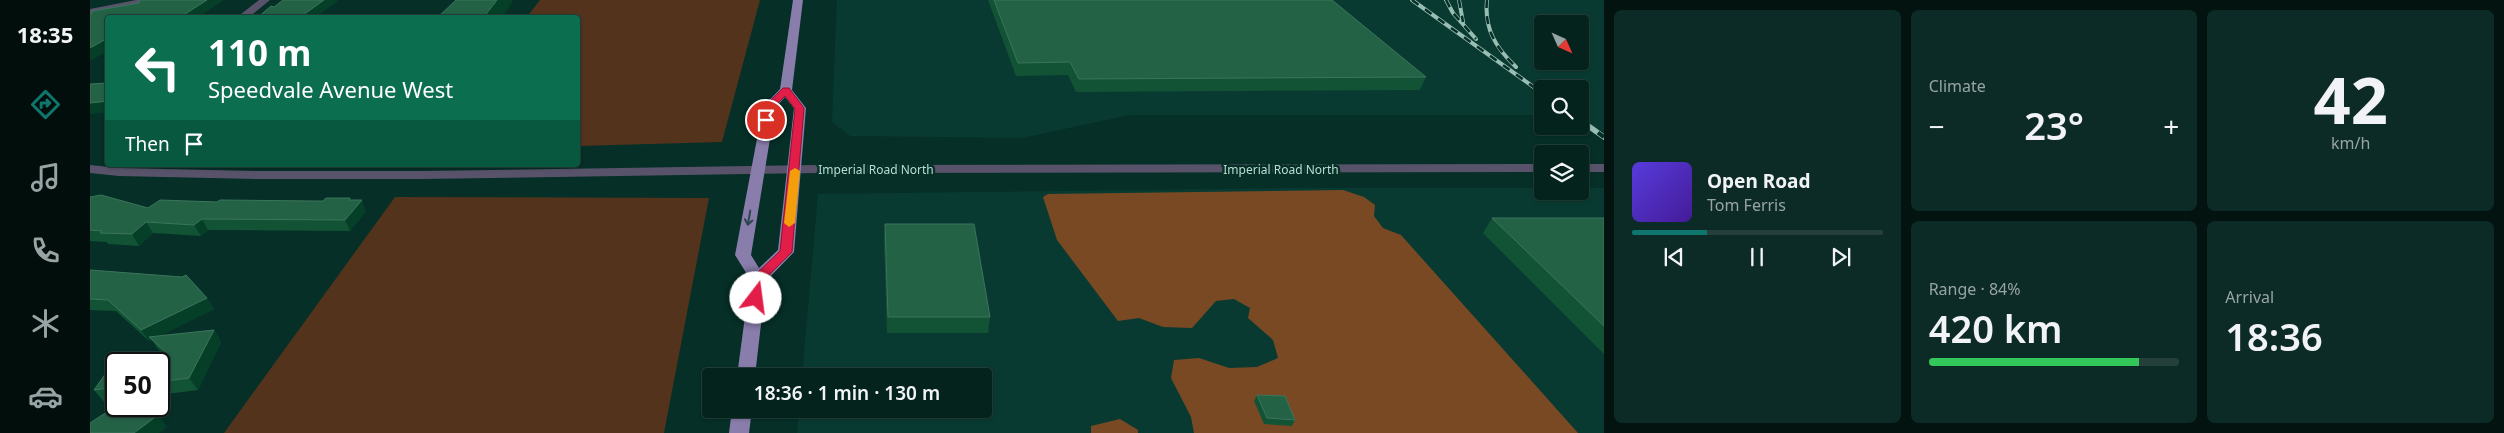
<!DOCTYPE html>
<meta charset="utf-8">
<style>
:root{--surface:#04231d;--page:#0d2b26;--text:#f1f3f6;--muted:#97a4a4;--line:#25403b;--accent:#0f766e}
body{margin:0;font-family:"Noto Sans",sans-serif;background:var(--page);color:var(--text);height:100vh;display:flex;flex-direction:column;font-size:19px;white-space:nowrap}
*{box-sizing:border-box;margin:0}
p{font-size:16px;color:var(--muted)}
.icon{flex:none;width:28px;height:28px;fill:none;stroke:currentColor;stroke-width:2;stroke-linecap:round;stroke-linejoin:round}
.map{position:relative;flex:1;overflow:hidden}
.drawer{display:flex;flex-direction:column;gap:10px;padding:10px;background:#021310;width:900px}
.drawer>*{flex:none}
.top-card{position:absolute;left:15px;top:15px;width:475px;height:152px;border-radius:5px;box-shadow:0 1px 4px #0004,0 0 0 1px var(--line);background:#0b6e4f;color:#fff;overflow:hidden}
.needle{width:32px;rotate:135deg}
.controls{position:absolute;left:1444px;top:15px;display:grid;gap:10px}
.controls a{display:grid;place-items:center;width:55px;height:55px;border-radius:5px;background:var(--surface);box-shadow:0 1px 4px #0004,0 0 0 1px var(--line);font-size:25px}
.speed{position:absolute;left:15px;top:352px;display:flex;gap:10px;font-size:25px;font-weight:700;text-align:center}
.speed>*{display:grid;place-content:center;width:65px;height:65px;border-radius:50%;background:var(--surface);box-shadow:0 1px 4px #0004,0 0 0 1px var(--line);line-height:1}
.speed .limit{border:2px solid #111;border-radius:8px;background:#fff;color:#111}
.pin{position:absolute;display:grid;place-items:center;width:42px;height:42px;color:#fff;margin:-21px;border:2px solid #fff;border-radius:50%;box-shadow:0 1px 5px #0007}
.me{position:absolute;width:55px;margin:-28px;rotate:15deg;stroke-linejoin:round;filter:drop-shadow(0 0 4px #0008)}
.turn{display:flex;align-items:center;gap:18px;height:105px;padding:0 20px;font-size:22px}
.turn .icon{width:65px;height:65px;stroke-width:2.5}
.turn b{display:block;font-size:35px;line-height:42px}
.then{display:flex;align-items:center;height:48px;padding:0 20px;background:#0003;gap:10px;font-size:19px}
.big{font-size:38px;font-weight:600;line-height:1.1}
.drawer .tile{flex:1;display:flex;flex-direction:column;justify-content:center;gap:8px;min-width:0;padding:0 18px;border-radius:8px;background:var(--page)}
.drawer .dial{align-items:center;gap:0}
.dial b{font-size:65px;line-height:1}
.song{display:flex;align-items:center;gap:15px}
.cover{width:60px;height:60px;border-radius:8px;background:linear-gradient(135deg,hsl(250 70% 55%),hsl(260 70% 35%))}
.played{height:5px;border-radius:2px;background:linear-gradient(90deg,var(--accent) 30%,var(--line) 30%)}
.keys{display:flex;justify-content:space-around;direction:ltr}
.heat{display:flex;justify-content:space-between;align-items:center;font-size:28px;direction:ltr}
.charge{height:8px;border-radius:4px;background:linear-gradient(90deg,#34c759 84%,var(--line) 0)}
.drawer .tiles{flex:1;display:grid;gap:10px;grid-template-columns:repeat(3,1fr)}
.tile:first-child{grid-row:span 2}
.trip{position:absolute;left:612px;top:368px;width:290px;height:50px;border-radius:5px;background:var(--surface);box-shadow:0 1px 4px #0004,0 0 0 1px var(--line);font-weight:600;line-height:50px;text-align:center}
main{display:flex;flex:1;min-height:0}
.dock{display:flex;flex-direction:column;width:90px;justify-content:space-around;align-items:center;background:#020e0c;color:var(--muted)}
.dock .icon{width:35px;height:35px}
.dock .selected{color:var(--accent)}
.dock b{font-size:22px;color:var(--text)}
.map>svg:first-child{display:block}
</style>
<main>
<nav class="dock">
<b>18:35</b>
<svg class="icon selected" aria-label="directions" viewBox="0 0 24 24"><path d="M12 3l9 9-9 9-9-9zM9 14v-3h6M13 9l2 2-2 2"/></svg>
<svg class="icon" aria-label="music" viewBox="0 0 24 24"><path d="M9 18V5l10-2v13"/><circle cx="6" cy="18" r="3"/><circle cx="16" cy="16" r="3"/></svg>
<svg class="icon" aria-label="phone" viewBox="0 0 24 24"><path d="M5 4h4l2 5-3 2q2 4 5 5l2-3 5 2v4C11 20 4 13 5 4z"/></svg>
<svg class="icon" aria-label="climate" viewBox="0 0 24 24"><path d="M12 3v18M4 7l16 10M4 17L20 7"/></svg>
<svg class="icon" aria-label="car" viewBox="0 0 24 24"><path d="M5 17H2v-5l4-1 3-4h7l3 4 3 1v5h-3M9 17h6M6 11h13"/><circle cx="7" cy="17" r="2"/><circle cx="17" cy="17" r="2"/></svg>
</nav>
<div class="map">
<svg width="1514" height="433" viewBox="0 0 1514 433">
<rect width="100%" height="100%" fill="#052f27"/>
<!-- built -->
<path fill="#093a31" fill-rule="evenodd" d="M747,0H1514V131L1490,124V89H1452V115H1040L932,138L760,136L742,122ZM1452,24H1490V61H1452Z
M1205,188H1452V191H1490V188H1514V433H707L709,409H894V376H712L728,194Z"/>
<!-- green -->
<path fill="#53331c" d="M450,0H670L632,142L488,146V18L437,17Z
M305,197L619,198L574,433H134Z"/>
<!-- forest -->
<path fill="#794924" d="M1253,190L1274,197L1285,205L1284,216L1293,228L1311,235L1488,433H1104L1101,417L1081,378L1084,360L1109,358L1139,368L1167,367L1188,358L1183,340L1158,318L1160,308L1144,299L1126,301L1102,328L1073,327L1049,318L1028,321L967,240L953,197L958,194Z
M1030,419L1048,430V433H1001V426Z"/>
<g fill="none" stroke-linecap="round" stroke-linejoin="round">
<!-- minor -->
<path fill="#58536a" fill-rule="evenodd" d="M46,0H66L61,3L0,15V9Z
M169,0H180L158,18H146Z
M1452,164V172L729,173L332,179H167L29,176L0,173V165L29,168L167,171H332L729,165Z
M1490,164H1514V172H1490Z"/>
<!-- major -->
<path fill="#897dac" fill-rule="evenodd" d="M703,0H713L702,90L716,108L704,252L676,281L665,376H647L660,279L645,255L673,107L690,89ZM695,97L704,108L688,250L669,268L661,255L685,108Z
M642,409H662L659,433H639Z"/>
<defs>
<path id="rail-far1" d="M1322,0L1452,93
M1356,0L1363,13L1386,39
M1369,0L1373,22
M1397,0C1394,29 1406,48 1426,67"/>
<path id="rail" d="M1490,120L1514,137"/>
</defs>
<!-- rail-far1 casing -->
<use href="#rail-far1" stroke="#98bdb2" stroke-width="4"/>
<!-- rail casing -->
<use href="#rail" stroke="#98bdb2" stroke-width="5.5"/>
<!-- rail-far1 -->
<use href="#rail-far1" stroke="#052f27" stroke-width="2.5" stroke-dasharray="8" stroke-linecap="butt"/>
<!-- rail -->
<use href="#rail" stroke="#052f27" stroke-width="4" stroke-dasharray="11" stroke-linecap="butt"/>
</g>
<!-- wall -->
<path fill="#125335" d="M898,0H1242L1336,77L1330,90L986,92L978,75L926,76Z
M0,197L58,208L127,202L233,201L260,198L261,200L276,211L260,231L118,230L111,236L63,233L49,246L18,244L17,242L0,241Z
M1402,218H1514V354L1393,233Z
M795,224L900,317L898,333H797L794,239Z
M0,270L92,277L96,275L117,298L124,309L71,335L124,330L131,342L108,390L69,395V364H26V400L14,402L4,390L23,363L74,354L67,348L62,340L59,341L26,311L0,310Z
M1167,395L1205,420L1202,426L1174,424L1164,401Z"/>
<!-- shaded-wall -->
<path fill="#053f28" d="M117,0H134L107,18H89Z
M234,0H249L225,18H209Z
M407,0H422V3L411,18H393Z
M18,38V51L0,61V48Z
M18,101V112L0,114V103Z
M260,198L265,208L272,200L276,211L260,231L255,220Z
M112,219L118,230L111,236L104,225Z
M56,222L63,233L49,246L42,234Z
M117,298L124,309L62,340L59,337L62,340L59,341L51,330Z
M124,330L131,342L108,390L99,378Z
M68,415L77,427L69,433H44Z"/>
<!-- building -->
<path fill="#246246" stroke="#3b755c" d="M50,0H117L89,18H18V38L0,48V15L3,11L49,3Z
M193,0H234L209,18H167L181,6L184,7Z
M366,0H407L393,18H347Z
M904,0H1242L1336,77L989,79L980,62L928,63Z
M18,83V101L0,103V84Z
M11,195L58,208L70,200L127,202L130,200L225,201H233L236,198H260L259,200H272L255,220L112,219L104,225L56,222L42,234L10,233L12,231L0,230V197Z
M1402,218H1514V326Z
M795,224H884L900,317H798Z
M0,270L92,277L96,275L117,298L51,330L18,300L0,299Z
M124,330L99,378L69,382V364H26V387L4,390L23,363L78,354L59,337Z
M1167,395L1195,396L1205,420L1177,418Z
M26,406H49L68,415L44,433H0V423Z"/>
<!-- one-way arrows -->
<defs><path id="oneway-shaft" d="M-6 0H5M1.5-3L5.5 0L1.5 3" fill="none" stroke-width="1.6" stroke-linecap="round" stroke-linejoin="round" transform="scale(1.25)"/></defs>
<use stroke="#2d464f" href="#oneway-shaft" transform="translate(659 218) rotate(100)"/>
<!-- route -->
<path fill="#e11d48" stroke="#92132f" d="M693,88H699L714,108L702,252L674,280L672,298L666,303L660,298L664,276L690,251L705,109L695,96L683,108L679,122L671,120L674,107Z"/>
<!-- slow -->
<path fill="#f59e0b" d="M705,168L710,171L705,223L699,227L694,223L700,171Z"/>
<g text-anchor="middle" dominant-baseline="central" stroke-width="5" stroke-linejoin="round" paint-order="stroke">
<!-- street labels -->
<g font-size="12" fill="#b9ddd2" stroke="#052f27">
<text x="786" y="169">Imperial Road North</text>
<text x="1191" y="169">Imperial Road North</text>
</g>
</g>
</svg>
<div class="controls">
<a><svg class="needle" viewBox="-14 -14 28 28"><path d="M0-13l5 13h-10z" fill="#e53935"/><path d="M0 13l5-13h-10z" fill="#97a4a4"/></svg></a>
<a><svg class="icon" aria-label="search" viewBox="0 0 24 24"><circle cx="10" cy="10" r="6"/><path d="M15 15l6 6"/></svg></a>
<a><svg class="icon" aria-label="layers" viewBox="0 0 24 24"><path d="M12 4l9 5-9 5-9-5zM3 14l9 5 9-5"/></svg></a>
</div>
<div class="speed"><div class="limit">50</div></div>
<div class="pin" style="left:676px;top:120px;background:#d93025"><svg class="icon" aria-label="arrive" viewBox="0 0 24 24"><path d="M6 21V4h12l-3 4 3 4H6"/></svg></div>
<svg class="me" style="left:666px;top:298px" viewBox="-20 -20 40 40"><circle r="19" fill="#fff"/><path d="M0-13L10 11 0 6-10 11z" fill="#e11d48"/></svg>
<div class="trip">18:36 · 1 min · 130 m</div>
<div class="top-card">
<div class="turn"><svg class="icon" aria-label="left" viewBox="0 0 24 24"><path d="M17 20v-9H6M10 6l-5 5 5 5"/></svg><div><b>110 m</b>Speedvale Avenue West</div></div>
<div class="then">Then<svg class="icon" aria-label="arrive" viewBox="0 0 24 24"><path d="M6 21V4h12l-3 4 3 4H6"/></svg></div>
</div>
</div>
<section class="drawer">
<div class="tiles">
<div class="tile">
<div class="song"><i class="cover"></i><div><b>Open Road</b><p>Tom Ferris</p></div></div>
<div class="played"></div>
<div class="keys"><svg class="icon" aria-label="previous" viewBox="0 0 24 24"><path d="M18 5L8 12l10 7zM5 5v14"/></svg><svg class="icon" aria-label="pause" viewBox="0 0 24 24"><path d="M8 5v14M16 5v14"/></svg><svg class="icon" aria-label="next" viewBox="0 0 24 24"><path d="M6 5l10 7-10 7zM19 5v14"/></svg></div>
</div>
<div class="tile"><p>Climate</p>
<div class="heat"><a>−</a><b class="big">23°</b><a>+</a></div>
</div>
<div class="tile dial"><b>42</b><p>km/h</p></div>
<div class="tile"><p>Range · 84%</p><b class="big">420 km</b><div class="charge"></div></div>
<div class="tile"><p>Arrival</p><b class="big">18:36</b></div>
</div>
</section>
</main>
